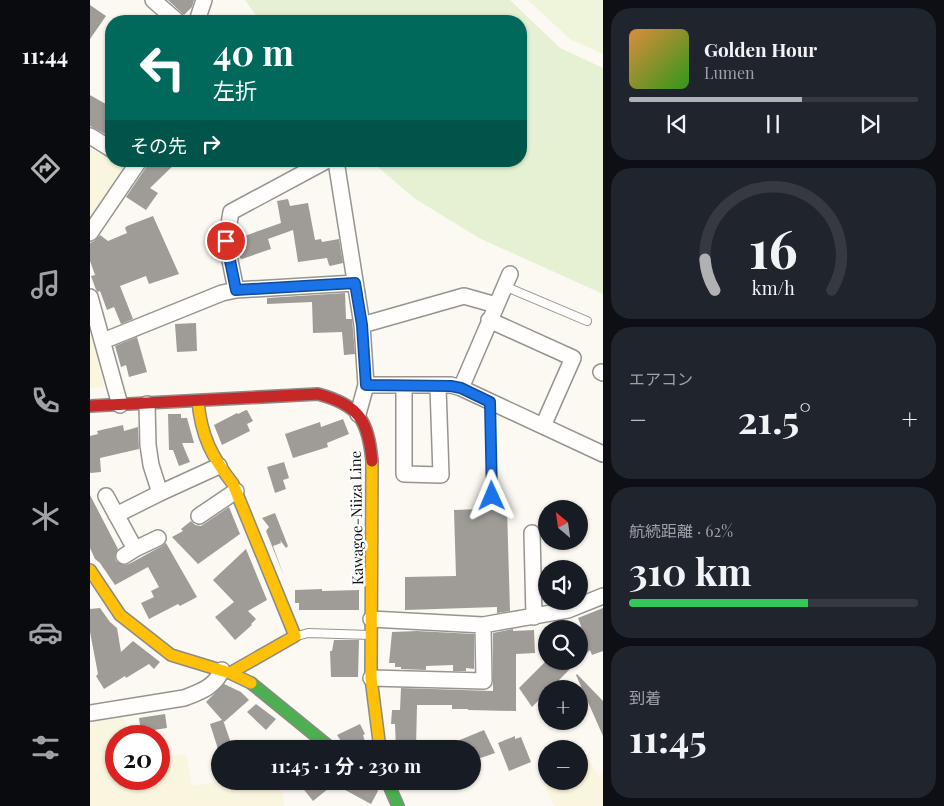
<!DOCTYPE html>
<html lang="ja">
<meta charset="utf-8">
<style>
:root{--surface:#171b24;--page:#20242c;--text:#f1f3f6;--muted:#9ea1a6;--line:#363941;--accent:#b0b1b2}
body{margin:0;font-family:"Playfair Display","Noto Sans JP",serif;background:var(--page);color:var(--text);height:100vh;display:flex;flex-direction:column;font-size:19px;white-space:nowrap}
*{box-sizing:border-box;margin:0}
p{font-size:16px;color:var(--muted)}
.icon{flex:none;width:28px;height:28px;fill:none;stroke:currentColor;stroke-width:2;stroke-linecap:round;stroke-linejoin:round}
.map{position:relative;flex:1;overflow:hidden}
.panel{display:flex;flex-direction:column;gap:8px;padding:8px;background:#0d0f14;width:341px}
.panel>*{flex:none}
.guide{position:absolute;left:15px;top:15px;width:422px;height:152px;border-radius:20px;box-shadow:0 1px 4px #0004;background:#00695c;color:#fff;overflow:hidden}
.needle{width:32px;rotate:331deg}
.buttons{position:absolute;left:448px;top:500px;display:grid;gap:10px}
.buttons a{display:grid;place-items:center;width:50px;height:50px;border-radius:50%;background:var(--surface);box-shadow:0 1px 4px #0004;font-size:25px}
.speed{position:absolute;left:15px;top:725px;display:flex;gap:10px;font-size:25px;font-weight:700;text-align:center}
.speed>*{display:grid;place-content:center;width:65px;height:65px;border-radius:50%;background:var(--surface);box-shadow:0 1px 4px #0004;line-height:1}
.speed .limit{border:8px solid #d22;background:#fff;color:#111}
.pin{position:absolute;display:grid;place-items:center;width:42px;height:42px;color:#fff;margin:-21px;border:2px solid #fff;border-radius:50%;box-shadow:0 1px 5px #0007}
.me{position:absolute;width:55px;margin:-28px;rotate:359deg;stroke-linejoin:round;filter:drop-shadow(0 0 4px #0008)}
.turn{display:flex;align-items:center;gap:18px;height:105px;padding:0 25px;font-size:22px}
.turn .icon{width:65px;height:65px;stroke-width:2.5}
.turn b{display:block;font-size:35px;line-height:42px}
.then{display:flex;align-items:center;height:48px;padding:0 25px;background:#0003;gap:10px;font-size:19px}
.big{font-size:38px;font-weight:700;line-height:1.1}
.panel .widget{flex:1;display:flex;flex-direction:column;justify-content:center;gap:8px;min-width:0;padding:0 18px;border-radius:20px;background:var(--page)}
.panel .dial{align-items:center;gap:0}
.dial svg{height:130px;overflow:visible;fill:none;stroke:var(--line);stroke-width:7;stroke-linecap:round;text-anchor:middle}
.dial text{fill:var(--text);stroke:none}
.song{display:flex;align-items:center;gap:15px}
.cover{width:60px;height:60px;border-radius:8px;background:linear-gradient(135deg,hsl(30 70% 55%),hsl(110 70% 35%))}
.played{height:5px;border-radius:2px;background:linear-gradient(90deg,var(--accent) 60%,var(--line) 60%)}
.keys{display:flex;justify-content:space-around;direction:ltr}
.heat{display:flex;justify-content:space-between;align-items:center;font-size:28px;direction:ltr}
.charge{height:8px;border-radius:4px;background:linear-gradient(90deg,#34c759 62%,var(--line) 0)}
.trip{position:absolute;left:121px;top:740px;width:270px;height:50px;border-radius:25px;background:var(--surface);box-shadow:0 1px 4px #0004;font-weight:700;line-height:50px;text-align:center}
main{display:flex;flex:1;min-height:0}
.tabs{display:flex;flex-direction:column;width:90px;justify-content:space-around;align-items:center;background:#090b0e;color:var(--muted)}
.tabs .icon{width:35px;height:35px}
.tabs .selected{color:var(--accent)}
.tabs b{font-size:22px;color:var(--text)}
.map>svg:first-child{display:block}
</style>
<main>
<nav class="tabs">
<b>11:44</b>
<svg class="icon selected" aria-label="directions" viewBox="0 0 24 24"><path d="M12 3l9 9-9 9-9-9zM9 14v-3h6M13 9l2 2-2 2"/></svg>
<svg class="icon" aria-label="music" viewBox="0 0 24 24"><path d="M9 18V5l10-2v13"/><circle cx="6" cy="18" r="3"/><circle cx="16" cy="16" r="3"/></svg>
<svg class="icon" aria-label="phone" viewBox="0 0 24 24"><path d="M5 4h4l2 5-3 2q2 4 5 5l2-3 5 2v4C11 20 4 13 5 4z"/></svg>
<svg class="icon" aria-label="climate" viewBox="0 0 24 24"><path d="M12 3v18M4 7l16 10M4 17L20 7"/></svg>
<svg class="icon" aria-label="car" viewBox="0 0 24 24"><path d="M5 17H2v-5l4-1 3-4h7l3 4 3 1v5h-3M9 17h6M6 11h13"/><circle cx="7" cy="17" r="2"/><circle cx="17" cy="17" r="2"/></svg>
<svg class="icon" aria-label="filters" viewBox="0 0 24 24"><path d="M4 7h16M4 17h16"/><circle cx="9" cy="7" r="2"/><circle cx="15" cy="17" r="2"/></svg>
</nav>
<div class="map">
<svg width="513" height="806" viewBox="0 0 513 806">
<rect width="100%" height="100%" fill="#fcf9f2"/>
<!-- farmland -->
<path fill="#f9f5de" d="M0,149L21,158V161H29L34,163L35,168L0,218Z
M0,333H2L14,387L0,388Z
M34,717L39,736H26V779H69V757L96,754L102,786L131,781H168L193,793L194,806H0V722Z
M495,754L509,776L513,774V806H464L451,777L456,774V781H489V757Z"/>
<!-- green -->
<path fill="#e5f1d2" d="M155,0H420L470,48L513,68V294L389,238L324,198L281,161H431V21H170Z"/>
<!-- pitch -->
<path fill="#eff5db" d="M438,0H513V54L480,39Z"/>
<!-- building -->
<path fill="#9f9c98" d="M78,0H104L102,7L94,15Z
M0,5L16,16L0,39Z
M0,95L21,107V123L15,134L0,126Z
M58,161H88L60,188L68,193L56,210L36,197L57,166Z
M198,199L200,206L218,203L225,240L231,239L232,242L249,239L253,263L240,266L239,265L237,258L208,262L203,230L178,239L181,249L152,259L150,258L146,239L191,223L187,201Z
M63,216L89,274L59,284L56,276L30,286L43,319L31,324L24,307L17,310L10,291L8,292L6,290L1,276L5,275L0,261V243L4,241L10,235L18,241L37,233L35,228L37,226Z
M255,293L256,319H262L265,354L254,355L252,332L223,333L222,302L177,304V298Z
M106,323L107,351L87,352L85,324Z
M47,337L57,372L39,377L36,365L31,367L25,346Z
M156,410H157L163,421L157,424L160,431L132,445L124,425L147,413L148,414Z
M78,414H91V418H97L104,443H92L100,462L89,466L83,450H79Z
M253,419L259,434L237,443L238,447L203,458L195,434L230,422L231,427Z
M33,425L34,431L48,427L49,449L10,458L11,472L0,473V436L8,434L7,431Z
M194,462L199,478L193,480L196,489L185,493L177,467Z
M0,495L28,549L25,556L26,561L34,565L39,564L72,546L76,543L107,597L90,606L88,604L59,619L51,603L64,597L61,591L69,587L58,567L25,585L10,563L5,559L0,548Z
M139,507L150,534L108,564L82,537L93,531L91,529L101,521L105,525L111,526Z
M417,508L420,611L407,613V607L315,610V577L366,576L364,510Z
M185,513L198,546L196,548L190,540L191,543L183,546L194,576L176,531L179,527L172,518Z
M156,549L177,600L158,611L166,619L161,624L162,625L145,640L125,617L144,602L123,580Z
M232,589V591L269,590V610H209V603H205V590Z
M10,608L20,622L27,628L31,652L43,641L70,662L64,669L59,664L36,678L35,676L14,689L6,676L8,674L0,632V609Z
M513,608V651L502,655L500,650L489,661V636L494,634L488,618Z
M423,629V631L444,630L445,653L426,654V711L378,710V709H362V705H327L326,749H306L305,724H301L302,710H310L311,688L403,691V633Z
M327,631L384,634V669L376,668V671H363V665L336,666V670L311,669V667H305V663H299L302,632Z
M244,640H269L268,677H241L240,651H242Z
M456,661H474L481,668L460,689H456V693L442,707L429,688Z
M487,674L513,701V736L486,675Z
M134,684L151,692L159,700L134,722L133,720L143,749H128L120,724L132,720L116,702Z
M166,704L186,719L176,730L157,712Z
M75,714L77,728L51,732L49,718Z
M270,724L275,734L273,735L276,745L269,749H254L253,744L247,735Z
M394,730L405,753L382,761V749H348Z
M425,736V739L431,737L441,762L419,771L408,743Z
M207,781H285L283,786L286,787L288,791L281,804L244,784L223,801Z"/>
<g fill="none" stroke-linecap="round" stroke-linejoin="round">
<defs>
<path id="lane" d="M414,286L497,321
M400,401L402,496
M207,636L218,633L280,635"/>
<path id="street" d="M63,0L87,21
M107,21L114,0
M0,136L21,149
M246,161L272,325L276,385L268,414
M0,233L49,161
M146,290L136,241L141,212L236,161
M0,297L30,405
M399,320L483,358L453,426
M272,325L374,296L406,305
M13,341L132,293L146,290L265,283
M511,372L513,373
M276,385H361L371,388L513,454
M314,386V474L351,475L348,387
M371,388L420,274
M57,404L58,445L61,465L70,493L129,466
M16,496L45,549L34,556
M26,515L70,493
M109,516L146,491
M442,533L444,617
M45,549L68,538
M281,619L393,625L478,610L513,596
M281,678L394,681L393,625
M0,713L94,698C110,692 125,687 132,670"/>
<path id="fast" d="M161,683L242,749
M297,781L308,806"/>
<path id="slow" d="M108,401C111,436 122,457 143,484L205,636L140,673
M282,461L281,678L290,749
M0,570L30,615L81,655L140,673L161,683"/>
<path id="jam" d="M0,406L228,394C269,405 278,420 282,461"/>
</defs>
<!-- lane casing -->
<use href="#lane" stroke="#959491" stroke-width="10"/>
<!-- street casing -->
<use href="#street" stroke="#959491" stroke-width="18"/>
<!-- fast casing -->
<use href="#fast" stroke="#8c8a87" stroke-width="14"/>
<!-- slow casing -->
<use href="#slow" stroke="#8c8a87" stroke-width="14"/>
<!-- jam casing -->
<use href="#jam" stroke="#8c8a87" stroke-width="14"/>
<!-- lane -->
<use href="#lane" stroke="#fffefd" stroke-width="8"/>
<!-- street -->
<use href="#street" stroke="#fffefd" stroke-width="15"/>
<!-- fast -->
<use href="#fast" stroke="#4caf50" stroke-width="11"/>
<!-- slow -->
<use href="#slow" stroke="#ffc107" stroke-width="11"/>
<!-- jam -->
<use href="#jam" stroke="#c62828" stroke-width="11"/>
</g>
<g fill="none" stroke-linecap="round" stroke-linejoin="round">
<defs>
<path id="route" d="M136,241L146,290L265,283L272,325L276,385L361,386L371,388L400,402L402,496"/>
</defs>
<!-- route casing -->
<use href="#route" stroke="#114b97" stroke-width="12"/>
<!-- route -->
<use href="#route" stroke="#1a73e8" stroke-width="9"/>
</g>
<g text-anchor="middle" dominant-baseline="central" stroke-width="5" stroke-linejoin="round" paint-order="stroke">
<!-- street labels -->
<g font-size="15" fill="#0e0e0e" stroke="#fff">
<text transform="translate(266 518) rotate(-91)">Kawagoe-Niiza Line</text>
</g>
</g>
</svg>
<div class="buttons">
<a><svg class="needle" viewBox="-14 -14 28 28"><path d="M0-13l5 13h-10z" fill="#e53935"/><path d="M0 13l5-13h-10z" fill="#9ea1a6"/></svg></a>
<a><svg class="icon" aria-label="sound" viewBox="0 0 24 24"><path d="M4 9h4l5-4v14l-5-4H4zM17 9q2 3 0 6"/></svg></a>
<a><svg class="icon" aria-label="search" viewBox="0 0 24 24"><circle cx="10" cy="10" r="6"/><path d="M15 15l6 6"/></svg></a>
<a>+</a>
<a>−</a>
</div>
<div class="speed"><div class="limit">20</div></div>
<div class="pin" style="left:136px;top:241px;background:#d93025"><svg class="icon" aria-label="arrive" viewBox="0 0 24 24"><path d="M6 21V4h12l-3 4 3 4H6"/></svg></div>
<svg class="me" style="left:402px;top:496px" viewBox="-20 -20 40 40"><path d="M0-17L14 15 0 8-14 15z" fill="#1a73e8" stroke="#fff" stroke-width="4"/></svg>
<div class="trip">11:45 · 1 分 · 230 m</div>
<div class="guide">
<div class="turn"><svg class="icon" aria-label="left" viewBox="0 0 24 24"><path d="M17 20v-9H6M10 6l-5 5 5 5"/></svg><div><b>40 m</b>左折</div></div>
<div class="then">その先<svg class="icon" aria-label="right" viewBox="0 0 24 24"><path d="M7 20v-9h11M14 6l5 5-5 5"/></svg></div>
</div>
</div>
<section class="panel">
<div class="widget">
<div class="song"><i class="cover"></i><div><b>Golden Hour</b><p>Lumen</p></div></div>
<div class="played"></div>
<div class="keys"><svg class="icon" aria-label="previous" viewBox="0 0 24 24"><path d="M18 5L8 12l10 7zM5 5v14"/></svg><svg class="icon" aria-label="pause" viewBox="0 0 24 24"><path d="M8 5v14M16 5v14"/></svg><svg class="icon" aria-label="next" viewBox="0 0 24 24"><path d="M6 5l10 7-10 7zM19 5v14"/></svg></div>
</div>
<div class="widget dial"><svg viewBox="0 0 100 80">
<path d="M14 69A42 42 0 1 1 86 69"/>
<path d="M14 69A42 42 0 0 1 8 50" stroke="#b0b1b2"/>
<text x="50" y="56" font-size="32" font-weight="700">16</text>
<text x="50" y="72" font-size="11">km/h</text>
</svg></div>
<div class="widget"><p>エアコン</p>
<div class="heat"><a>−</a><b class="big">21.5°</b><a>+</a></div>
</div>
<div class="widget"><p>航続距離 · 62%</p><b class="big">310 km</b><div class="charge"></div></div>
<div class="widget"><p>到着</p><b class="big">11:45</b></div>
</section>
</main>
